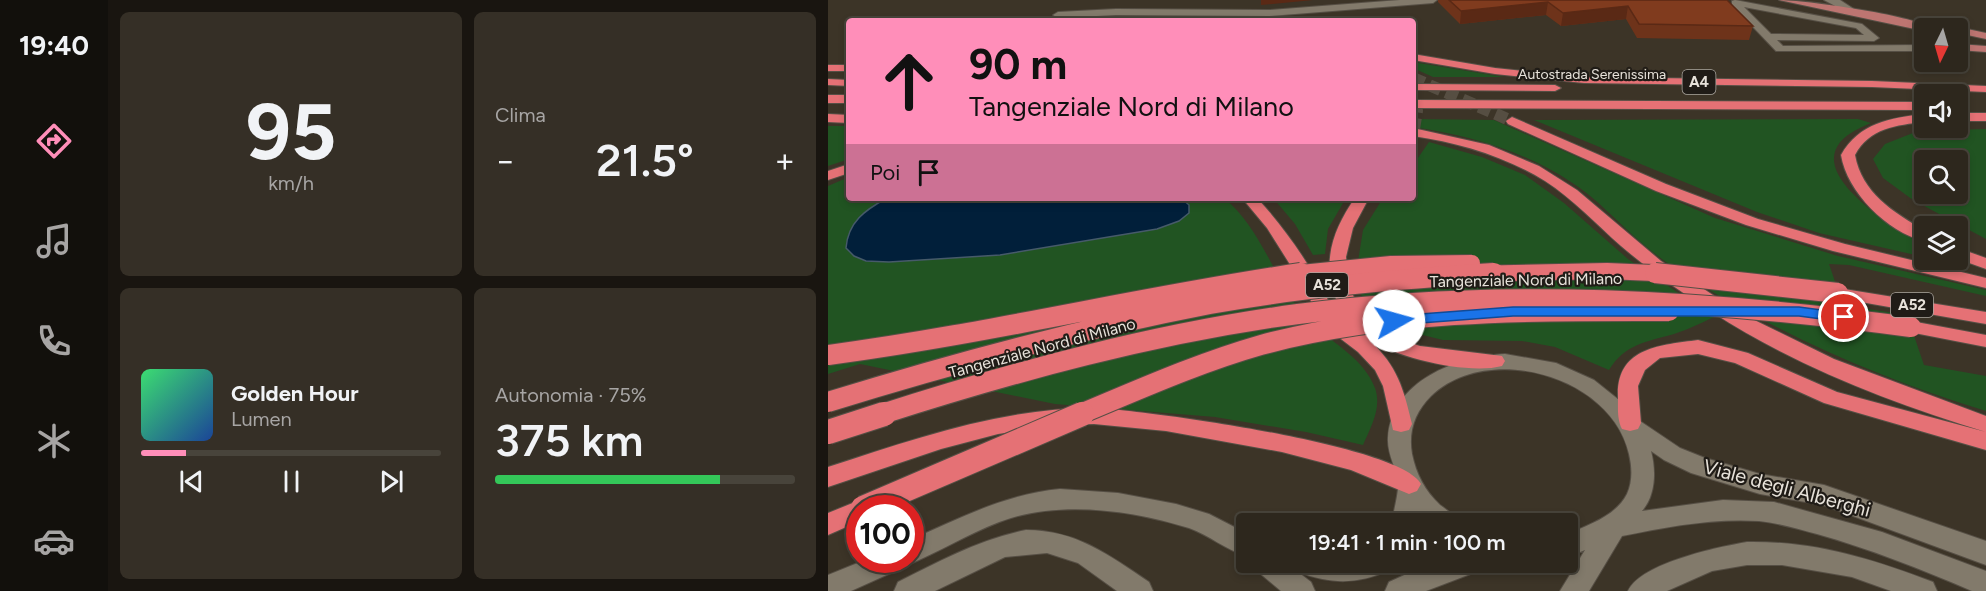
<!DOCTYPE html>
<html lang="it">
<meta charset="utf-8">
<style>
:root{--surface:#2d271d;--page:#352f26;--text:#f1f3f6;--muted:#a7a5a4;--line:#48443b;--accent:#ff8eb9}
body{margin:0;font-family:Figtree,sans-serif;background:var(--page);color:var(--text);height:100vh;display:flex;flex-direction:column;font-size:22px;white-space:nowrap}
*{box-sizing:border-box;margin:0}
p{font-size:20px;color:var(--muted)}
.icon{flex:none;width:33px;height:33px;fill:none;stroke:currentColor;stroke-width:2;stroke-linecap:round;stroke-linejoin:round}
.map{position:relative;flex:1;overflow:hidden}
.sheet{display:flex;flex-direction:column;gap:12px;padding:12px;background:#191510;width:720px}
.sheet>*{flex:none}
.guide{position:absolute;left:18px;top:18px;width:570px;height:183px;border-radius:6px;box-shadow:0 3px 9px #0003,0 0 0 2px var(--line);background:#ff8eb9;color:#111;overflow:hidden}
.needle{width:39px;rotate:185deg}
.buttons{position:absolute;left:1086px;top:18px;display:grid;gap:12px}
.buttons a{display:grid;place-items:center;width:54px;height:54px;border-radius:6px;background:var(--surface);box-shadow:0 3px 9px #0003,0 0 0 2px var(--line);font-size:30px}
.speed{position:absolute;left:18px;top:495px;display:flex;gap:12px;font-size:30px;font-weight:700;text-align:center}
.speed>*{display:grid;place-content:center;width:78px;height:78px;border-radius:50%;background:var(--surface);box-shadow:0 3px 9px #0003,0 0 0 2px var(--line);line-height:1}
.speed .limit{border:9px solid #d22;background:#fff;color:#111}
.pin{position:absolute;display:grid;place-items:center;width:51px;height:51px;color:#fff;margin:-26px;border:3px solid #fff;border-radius:50%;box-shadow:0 2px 6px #0007}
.me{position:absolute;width:66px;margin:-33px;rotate:83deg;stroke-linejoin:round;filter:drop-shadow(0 0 4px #0008)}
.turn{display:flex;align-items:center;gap:21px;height:126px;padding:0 24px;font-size:27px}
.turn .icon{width:78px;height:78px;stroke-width:2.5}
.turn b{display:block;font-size:42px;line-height:51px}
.then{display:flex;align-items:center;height:57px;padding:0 24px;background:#0003;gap:12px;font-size:22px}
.big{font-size:45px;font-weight:600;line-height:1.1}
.sheet .card{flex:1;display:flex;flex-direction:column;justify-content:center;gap:9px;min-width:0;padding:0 21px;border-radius:9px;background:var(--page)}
.sheet .dial{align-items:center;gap:0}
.dial b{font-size:78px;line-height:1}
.song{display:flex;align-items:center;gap:18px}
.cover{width:72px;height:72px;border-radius:9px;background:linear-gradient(135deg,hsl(140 70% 55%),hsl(220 70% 35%))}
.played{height:6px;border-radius:3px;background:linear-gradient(90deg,var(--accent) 15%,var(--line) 15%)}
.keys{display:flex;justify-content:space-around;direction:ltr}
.heat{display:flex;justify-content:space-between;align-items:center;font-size:33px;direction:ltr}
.charge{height:9px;border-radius:4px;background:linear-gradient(90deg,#34c759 75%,var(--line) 0)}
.sheet .tiles{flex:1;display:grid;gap:12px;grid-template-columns:repeat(2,1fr)}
.trip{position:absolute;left:408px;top:513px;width:342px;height:60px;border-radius:6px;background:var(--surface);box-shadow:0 3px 9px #0003,0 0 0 2px var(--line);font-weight:600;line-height:60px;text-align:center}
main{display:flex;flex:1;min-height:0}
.tab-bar{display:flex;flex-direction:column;width:108px;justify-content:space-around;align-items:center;background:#12100c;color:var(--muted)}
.tab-bar .icon{width:42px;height:42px}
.tab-bar .selected{color:var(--accent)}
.tab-bar b{font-size:27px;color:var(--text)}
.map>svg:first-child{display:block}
</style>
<main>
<nav class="tab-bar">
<b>19:40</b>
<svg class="icon selected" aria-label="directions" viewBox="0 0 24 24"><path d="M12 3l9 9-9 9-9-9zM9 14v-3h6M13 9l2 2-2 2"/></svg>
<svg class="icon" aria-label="music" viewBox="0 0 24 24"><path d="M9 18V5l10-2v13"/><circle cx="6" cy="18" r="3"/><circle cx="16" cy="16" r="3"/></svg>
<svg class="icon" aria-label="phone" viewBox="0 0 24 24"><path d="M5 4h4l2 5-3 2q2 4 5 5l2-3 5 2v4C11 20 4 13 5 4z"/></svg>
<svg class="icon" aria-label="climate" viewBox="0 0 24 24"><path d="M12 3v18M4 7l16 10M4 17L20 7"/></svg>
<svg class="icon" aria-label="car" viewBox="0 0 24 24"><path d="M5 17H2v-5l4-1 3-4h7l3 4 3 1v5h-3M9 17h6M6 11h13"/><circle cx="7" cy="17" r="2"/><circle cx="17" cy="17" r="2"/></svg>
</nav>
<section class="sheet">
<div class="tiles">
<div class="card dial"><b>95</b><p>km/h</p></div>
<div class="card"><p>Clima</p>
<div class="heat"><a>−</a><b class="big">21.5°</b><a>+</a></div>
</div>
<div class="card">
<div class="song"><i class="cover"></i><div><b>Golden Hour</b><p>Lumen</p></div></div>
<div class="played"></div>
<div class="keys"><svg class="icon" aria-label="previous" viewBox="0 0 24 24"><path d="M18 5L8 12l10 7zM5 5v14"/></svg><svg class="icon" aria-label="pause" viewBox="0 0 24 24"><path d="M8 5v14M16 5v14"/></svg><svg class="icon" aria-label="next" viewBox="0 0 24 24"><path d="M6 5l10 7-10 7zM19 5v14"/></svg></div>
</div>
<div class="card"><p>Autonomia · 75%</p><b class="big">375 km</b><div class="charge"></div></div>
</div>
</section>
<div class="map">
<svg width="1158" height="591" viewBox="0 0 1158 591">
<rect width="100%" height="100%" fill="#3c3427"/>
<!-- green -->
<path fill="#215422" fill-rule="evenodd" d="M585,62L676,77H605L585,68Z
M585,119L666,120L887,218L1010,256L1158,290V296L1021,265L1001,264L1015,305L1079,315L1096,365L1158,376V411C1066,383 978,346 895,298C868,282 839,265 815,244C791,224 770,199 743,182C696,151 640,135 585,127Z
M1030,119L1043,123C1031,128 1015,135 1009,147C989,183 1073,231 1096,246V257L991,233L929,212L706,120Z
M0,126H21V159L0,166Z
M1158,129V239L1085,200L1055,178L1045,159L1057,144L1090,131ZM1096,160H1130V194H1096Z
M601,142L654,157L697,175L736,203L800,259L886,317C873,323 859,330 846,334C818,342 797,344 781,370L727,347L694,341L615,340L570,329L534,298L528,274L535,230L555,198H585V165Z
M21,177V198H59L44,206L38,261L61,262L172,255L361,205L353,198H396C437,231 448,290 486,325C507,345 536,359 547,388C554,408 543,426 535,445L478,432L387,417L227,404L32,364L0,374V186Z
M445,198H518L500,229L497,254L485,255L467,224Z"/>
<!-- water -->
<path fill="#011f3a" stroke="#465a6a" stroke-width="1.5" d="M59,198H353L361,205V213L351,221L329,229L172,255L61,262L38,261L26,256L18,248C20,222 37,210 59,198Z"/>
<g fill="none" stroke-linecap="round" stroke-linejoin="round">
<!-- highway-tunnel -->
<path stroke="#564e42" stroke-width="12" stroke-dasharray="12 6" stroke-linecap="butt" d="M585,78L684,121
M585,101L589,111L585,135"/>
<defs>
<path id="minor" d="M572,0H609L605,3L442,16L288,15L230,18L225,15L230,12L288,9L442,10Z
M907,0L1034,24L1051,38L1046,41L949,40L955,46L1096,45V51H948L904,5V1ZM916,7L1028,28L1036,35L943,34Z
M996,0H1012L1032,13L1024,15Z
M677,354L728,363L766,380L796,404L806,417L852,448L877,458L932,474L996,485L1158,541V565L995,505L932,494L863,473L836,460L823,451C828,470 828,495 814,511L895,500L946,502L1054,532L1158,571V591H1144C1093,569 1042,549 989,534C970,529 951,523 931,521C884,518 839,527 794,536L761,591H732L757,550L740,557V534C760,525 788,516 799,494C805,481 804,467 801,454C784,376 660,341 603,396C587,412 580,431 584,454C588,474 597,491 612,505C620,511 627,515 631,524H599L590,514L589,524H564C565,511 571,494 570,483C569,468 559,455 560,438C563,381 629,356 677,354Z
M232,489L290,493L348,504L381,514L418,533V556C398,550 381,535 361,528C306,511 239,501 183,518C151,528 122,546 91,560L82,564L77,562L74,568L23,591H0V575L37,560H82V540C132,518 178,494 232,489Z
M198,530C248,530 281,555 321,582L325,591H289L250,563L219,553L177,557L107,591H66L70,582C112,561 152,539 198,530Z
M919,542C987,541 1041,558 1105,582L1109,591H1063L1024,577L954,565H919L884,571L839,591H800C813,563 890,547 919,542Z
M424,562H458L463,567L461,562H565L561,570C529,585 503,584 470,572L483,582L487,591H453L428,570Z
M605,562H657L653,570L598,591H557L561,582Z"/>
<path id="major" d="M951,0C976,0 1085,15 1102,28L1096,31Z
M1130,27L1158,33V39L1130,33V28H1126Z
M1130,44L1158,46V52L1130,50Z"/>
<path id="highway" d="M585,54L667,68L756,77L1044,81L1158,86V92L1044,87L756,83L667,74L585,60Z
M0,65H21V71H0Z
M0,79L21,80V86L0,85Z
M585,84L727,85L733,88L727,91L585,90Z
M0,95H21V103H0Z
M585,100L1096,102V110L585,108Z
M1130,113H1158V121H1130Z
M0,114L21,115V123L0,122Z
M1096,114V122C1069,125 1041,128 1027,155C1034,193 1065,212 1096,230V241C1059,232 1019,192 1013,155C1031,123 1062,118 1096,114Z
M684,117L838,184L930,219L1017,244L1158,278V288L1005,251L918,225L828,191L680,124L678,121Z
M585,128L661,145L711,166L749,190L833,261L914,314L1006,359L1158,416V432C1064,403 967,366 884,312C853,292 821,270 793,246C768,224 745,199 717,181C676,156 632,143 585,136Z
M21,164V173L0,180V171Z
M414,198H429C453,224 473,252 491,283C499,295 504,314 516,322C515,312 507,299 504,287C496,254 508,225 527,198H541L525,228L518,257L522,288L535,319L562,336L592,346L674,356L677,361L674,366C640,375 573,358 542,341C569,365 576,390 584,424L581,430L573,432L565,430L555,386L547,370L530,352L496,326L473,282L439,228Z
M1130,248L1158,258V269L1130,259Z
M1010,288L1158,312V324L1004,297L1001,293Z
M1083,321L1158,335V347L1076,331L1074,327L1076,323Z
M870,340L920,353L1009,392L1158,432V450L996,403L907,363L870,354L832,358L817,370L810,386L813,423L810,429L802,431L794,429C789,419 790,408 790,397C788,347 833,345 870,340Z
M266,408C316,410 573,445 593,484L589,491L581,494L523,470L454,452L338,431L266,424L229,425L170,434L113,449L0,487V467C86,439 174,408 266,408Z
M32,500L41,503L44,508H32V521L0,535V513Z"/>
</defs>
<!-- minor casing -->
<use href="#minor" stroke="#564f45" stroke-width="2"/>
<!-- major casing -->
<use href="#major" stroke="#564f45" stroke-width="2"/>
<!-- highway casing -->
<use href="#highway" stroke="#564f45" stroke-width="2"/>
<!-- path -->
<path stroke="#7d766b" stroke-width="2" stroke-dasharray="3 1.5" stroke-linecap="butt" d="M1114,62L1127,64"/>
<!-- minor -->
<use href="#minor" fill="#827a6b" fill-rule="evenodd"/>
<!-- major -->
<use href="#major" fill="#bd7571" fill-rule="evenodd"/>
<!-- highway -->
<use href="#highway" fill="#e57175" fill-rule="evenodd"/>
<defs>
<path id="highway-bridge-far2" d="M463,274L563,264L644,263
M641,274L779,271L849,274"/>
<path id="highway-bridge-far1" d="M827,273L1010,293
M0,355C159,334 315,296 473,273
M0,402C126,363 252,329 382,304C476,287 571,279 666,273
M51,415C188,371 328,333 470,314C674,287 879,300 1083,327
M250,415C310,390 370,363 433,345C566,309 705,311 841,311"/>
<path id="highway-bridge" d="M0,432L56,414
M35,508L254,414"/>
</defs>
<!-- highway-bridge-far2 casing -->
<use href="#highway-bridge-far2" stroke="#564f45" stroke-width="18" stroke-linecap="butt"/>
<!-- highway-bridge-far1 casing -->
<use href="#highway-bridge-far1" stroke="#564f45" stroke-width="22" stroke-linecap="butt"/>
<!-- highway-bridge casing -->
<use href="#highway-bridge" stroke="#564f45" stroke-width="26" stroke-linecap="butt"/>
<!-- highway-bridge-far2 -->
<use href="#highway-bridge-far2" stroke="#e57175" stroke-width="16"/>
<!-- highway-bridge-far1 -->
<use href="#highway-bridge-far1" stroke="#e57175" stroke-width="20"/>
<!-- highway-bridge -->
<use href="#highway-bridge" stroke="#e57175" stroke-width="24"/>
</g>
<!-- wall -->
<path fill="#6e331a" d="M610,0H899L925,26L921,40L809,38L798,19L733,26L718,15L632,24L610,2Z"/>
<!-- shaded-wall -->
<path fill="#5a2915" d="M433,0H485L433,5Z
M720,2L718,15L632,24L633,11Z
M800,6L798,19L733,26L735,13Z"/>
<!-- building -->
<path fill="#803b1e" stroke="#5a2915" stroke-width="1.5" d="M621,0H899L925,26L811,24L800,6L735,13L720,2L633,11Z"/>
<!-- route -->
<path fill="#1a73e8" stroke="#114b97" stroke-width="1.5" d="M685,307H971L1016,313L1023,317L1016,322L971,316H685L566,325L559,321L566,316Z"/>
<g text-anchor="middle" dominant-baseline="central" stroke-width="4.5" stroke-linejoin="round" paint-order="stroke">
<!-- far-street labels -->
<g font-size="14" fill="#e7e2da" stroke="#201c17">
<text x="764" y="74">Autostrada Serenissima</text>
</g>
<!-- shield labels -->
<g fill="#201c17" stroke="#aba7a0" stroke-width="1.5">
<rect x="854.5" y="70" width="33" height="24" rx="4.5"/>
<rect x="478" y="273" width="42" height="24" rx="4.5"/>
<rect x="1063" y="293" width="42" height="24" rx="4.5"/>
</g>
<g font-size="15" font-weight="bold" fill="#e7e2da">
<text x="871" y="82">A4</text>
<text x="499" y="285">A52</text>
<text x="1084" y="305">A52</text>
</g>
<!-- street labels -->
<g font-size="16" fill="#e7e2da" stroke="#201c17">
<text transform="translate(698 280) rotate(-1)">Tangenziale Nord di Milano</text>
<text transform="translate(214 348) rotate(-15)">Tangenziale Nord di Milano</text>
</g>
<!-- near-street labels -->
<g font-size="20" fill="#e7e2da" stroke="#201c17">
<text transform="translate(959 488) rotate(15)">Viale degli Alberghi</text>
</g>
</g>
</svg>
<div class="buttons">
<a><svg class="needle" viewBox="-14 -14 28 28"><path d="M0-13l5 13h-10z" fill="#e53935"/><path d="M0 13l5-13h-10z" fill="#a7a5a4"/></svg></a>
<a><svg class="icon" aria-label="sound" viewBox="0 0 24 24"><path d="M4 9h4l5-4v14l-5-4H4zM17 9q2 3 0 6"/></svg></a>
<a><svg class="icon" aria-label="search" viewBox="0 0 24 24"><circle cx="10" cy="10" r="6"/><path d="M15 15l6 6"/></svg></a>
<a><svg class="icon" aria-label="layers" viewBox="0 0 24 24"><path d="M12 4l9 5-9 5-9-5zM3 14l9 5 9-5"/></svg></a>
</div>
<div class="speed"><div class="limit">100</div></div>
<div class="pin" style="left:1016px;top:317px;background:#d93025"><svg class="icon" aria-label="arrive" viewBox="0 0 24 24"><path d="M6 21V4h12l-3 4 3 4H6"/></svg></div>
<svg class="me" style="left:566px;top:321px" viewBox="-20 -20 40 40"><circle r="19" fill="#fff"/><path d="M0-13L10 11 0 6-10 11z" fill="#1a73e8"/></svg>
<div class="trip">19:41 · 1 min · 100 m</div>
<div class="guide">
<div class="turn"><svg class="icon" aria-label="ahead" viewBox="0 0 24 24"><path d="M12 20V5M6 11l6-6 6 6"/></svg><div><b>90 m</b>Tangenziale Nord di Milano</div></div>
<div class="then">Poi<svg class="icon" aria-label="arrive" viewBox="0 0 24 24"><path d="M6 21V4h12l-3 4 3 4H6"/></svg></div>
</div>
</div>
</main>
